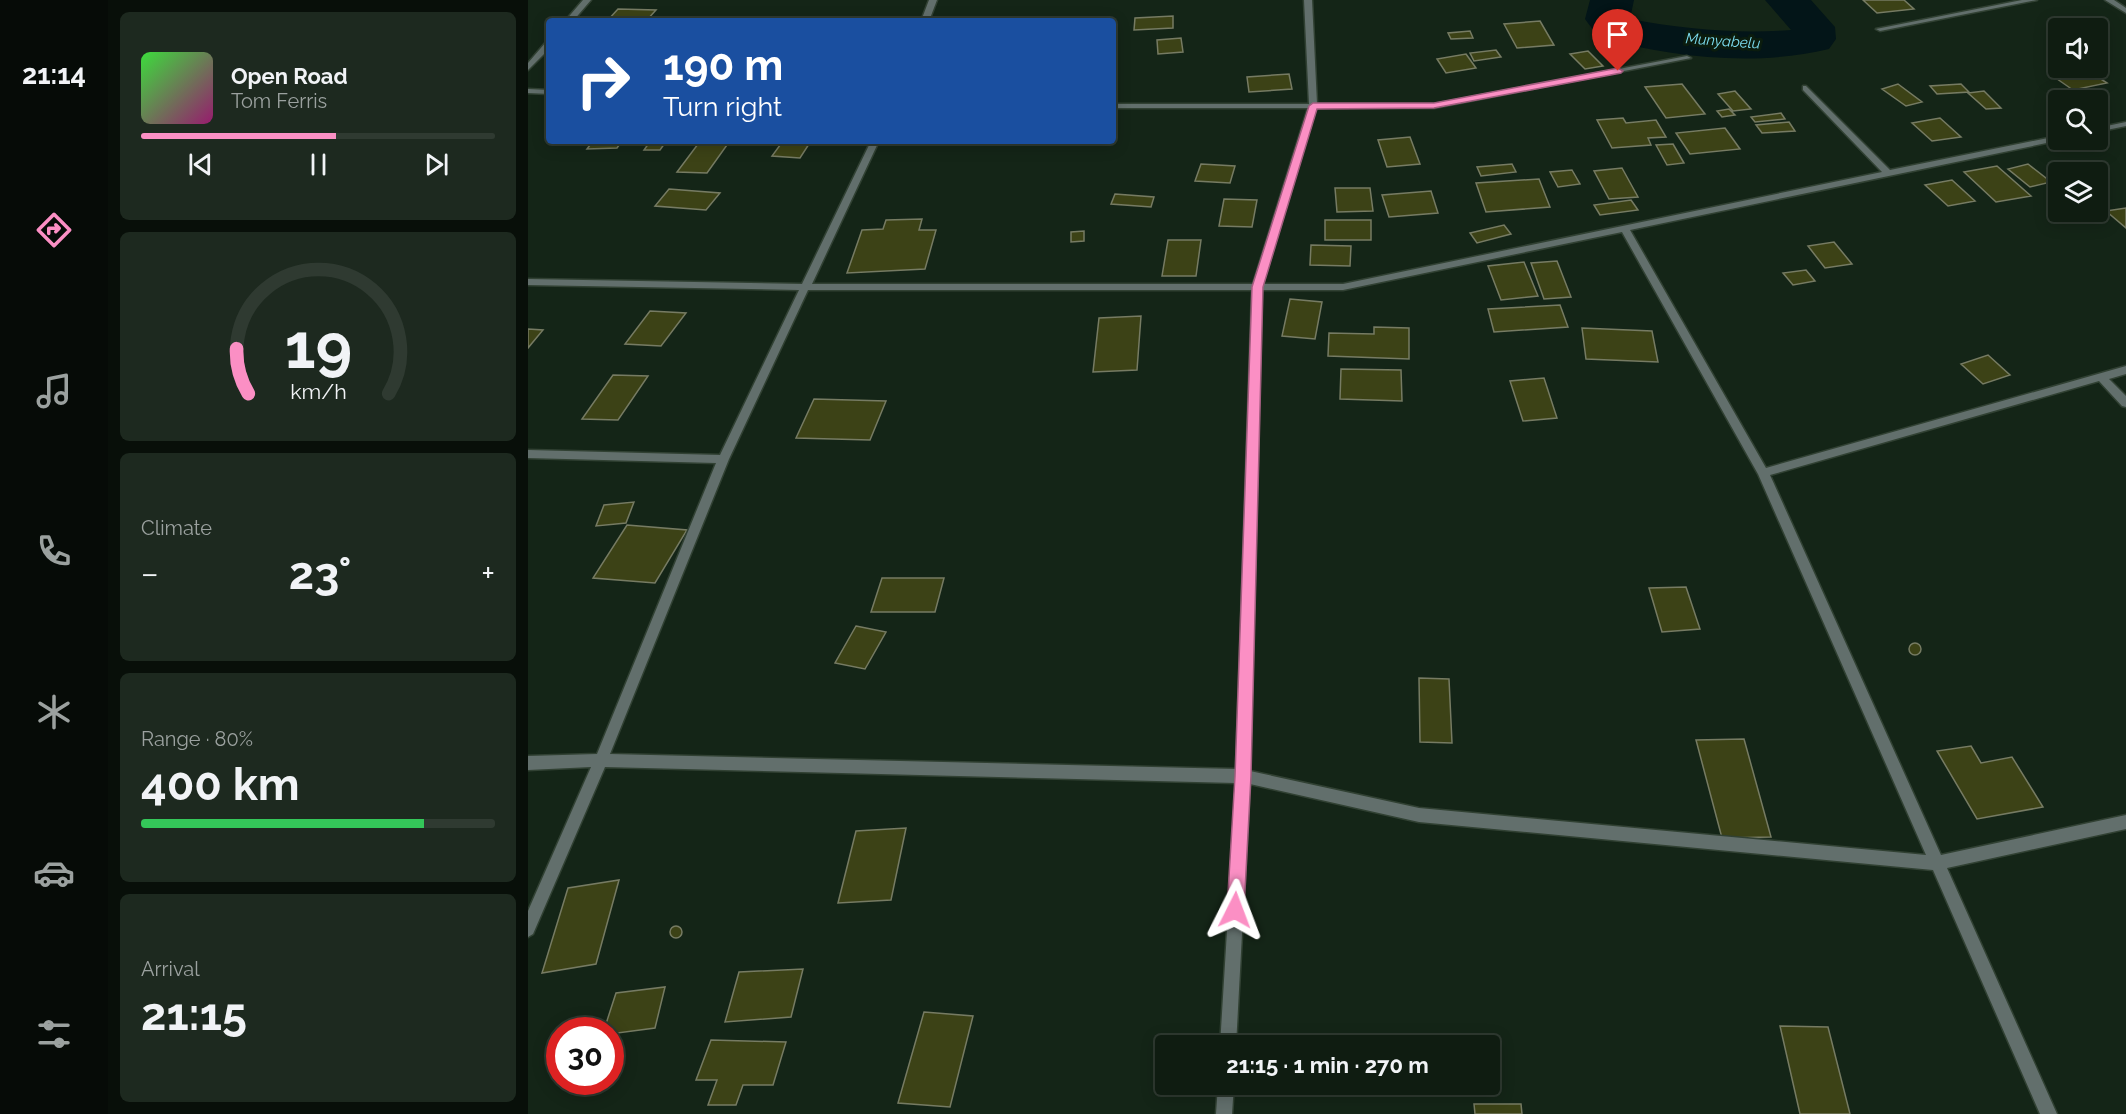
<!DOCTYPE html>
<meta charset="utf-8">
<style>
:root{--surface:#0f1c11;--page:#1d291f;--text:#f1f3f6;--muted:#9ba19f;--line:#2f3a31;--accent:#fb8fc4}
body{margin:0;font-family:Raleway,sans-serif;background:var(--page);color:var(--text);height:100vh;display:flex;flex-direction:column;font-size:22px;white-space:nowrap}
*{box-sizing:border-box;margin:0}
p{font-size:20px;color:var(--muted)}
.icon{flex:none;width:33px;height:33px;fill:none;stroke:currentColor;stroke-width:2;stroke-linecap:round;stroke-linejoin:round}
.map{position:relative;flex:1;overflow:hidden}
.drawer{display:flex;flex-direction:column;gap:12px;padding:12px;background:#080f09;width:420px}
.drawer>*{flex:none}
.banner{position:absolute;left:18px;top:18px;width:570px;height:126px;border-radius:6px;box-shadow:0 3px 15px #0003,0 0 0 2px var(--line);background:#1a4fa0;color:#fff;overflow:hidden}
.controls{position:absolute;left:1520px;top:18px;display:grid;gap:12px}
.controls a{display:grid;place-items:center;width:60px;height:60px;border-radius:6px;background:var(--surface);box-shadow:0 3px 15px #0003,0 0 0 2px var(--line);font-size:30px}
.speed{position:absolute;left:18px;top:1017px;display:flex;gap:12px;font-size:30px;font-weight:700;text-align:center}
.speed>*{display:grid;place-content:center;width:78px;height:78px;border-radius:50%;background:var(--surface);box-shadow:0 3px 15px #0003,0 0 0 2px var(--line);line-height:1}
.speed .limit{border:9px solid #d22;background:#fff;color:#111}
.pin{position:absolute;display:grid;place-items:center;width:51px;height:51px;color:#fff;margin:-62px -26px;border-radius:50% 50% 50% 0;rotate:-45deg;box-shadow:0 0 6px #0007}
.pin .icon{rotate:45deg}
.me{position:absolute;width:66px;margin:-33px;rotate:3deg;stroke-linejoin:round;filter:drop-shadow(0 0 4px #0008)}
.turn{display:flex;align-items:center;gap:21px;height:126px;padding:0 18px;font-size:27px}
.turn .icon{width:78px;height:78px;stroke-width:2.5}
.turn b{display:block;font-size:42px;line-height:51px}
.big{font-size:45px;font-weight:700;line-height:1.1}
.drawer .tile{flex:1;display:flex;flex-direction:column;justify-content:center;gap:9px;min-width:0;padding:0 21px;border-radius:9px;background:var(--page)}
.drawer .dial{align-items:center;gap:0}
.dial svg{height:156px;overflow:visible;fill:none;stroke:var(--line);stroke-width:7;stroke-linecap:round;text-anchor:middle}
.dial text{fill:var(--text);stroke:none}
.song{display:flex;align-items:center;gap:18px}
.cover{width:72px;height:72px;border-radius:9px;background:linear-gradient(135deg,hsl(120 70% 55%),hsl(320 70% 35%))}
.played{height:6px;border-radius:3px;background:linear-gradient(90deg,var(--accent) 55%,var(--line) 55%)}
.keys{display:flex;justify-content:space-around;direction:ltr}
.heat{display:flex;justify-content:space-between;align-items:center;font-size:33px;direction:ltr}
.charge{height:9px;border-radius:4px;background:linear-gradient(90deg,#34c759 80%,var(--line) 0)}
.trip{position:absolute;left:627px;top:1035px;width:345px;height:60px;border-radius:6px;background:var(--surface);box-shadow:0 3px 15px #0003,0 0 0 2px var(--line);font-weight:700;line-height:60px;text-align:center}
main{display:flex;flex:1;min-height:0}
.tab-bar{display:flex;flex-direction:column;width:108px;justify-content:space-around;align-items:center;background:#060b07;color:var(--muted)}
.tab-bar .icon{width:42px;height:42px}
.tab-bar .on{color:var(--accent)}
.tab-bar b{font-size:27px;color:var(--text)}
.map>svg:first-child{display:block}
</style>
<main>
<nav class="tab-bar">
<b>21:14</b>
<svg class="icon on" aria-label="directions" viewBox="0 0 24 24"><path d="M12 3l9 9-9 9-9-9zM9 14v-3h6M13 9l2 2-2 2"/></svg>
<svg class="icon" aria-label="music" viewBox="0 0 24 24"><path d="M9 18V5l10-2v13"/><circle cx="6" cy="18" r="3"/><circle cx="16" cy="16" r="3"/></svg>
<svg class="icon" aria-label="phone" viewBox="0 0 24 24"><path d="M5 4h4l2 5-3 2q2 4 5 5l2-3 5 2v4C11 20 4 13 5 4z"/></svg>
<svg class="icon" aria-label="climate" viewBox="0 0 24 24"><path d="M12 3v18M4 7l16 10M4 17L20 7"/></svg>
<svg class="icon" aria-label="car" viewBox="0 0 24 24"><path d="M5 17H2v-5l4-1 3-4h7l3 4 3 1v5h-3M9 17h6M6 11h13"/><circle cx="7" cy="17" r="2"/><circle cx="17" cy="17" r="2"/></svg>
<svg class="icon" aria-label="filters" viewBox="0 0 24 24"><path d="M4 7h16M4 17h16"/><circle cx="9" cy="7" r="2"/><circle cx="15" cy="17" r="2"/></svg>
</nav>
<section class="drawer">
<div class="tile">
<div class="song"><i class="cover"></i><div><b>Open Road</b><p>Tom Ferris</p></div></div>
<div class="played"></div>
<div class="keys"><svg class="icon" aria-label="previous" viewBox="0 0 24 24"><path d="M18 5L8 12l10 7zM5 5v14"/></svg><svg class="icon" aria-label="pause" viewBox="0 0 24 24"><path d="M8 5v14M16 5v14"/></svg><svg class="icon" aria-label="next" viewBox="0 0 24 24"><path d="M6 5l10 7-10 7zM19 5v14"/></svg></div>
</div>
<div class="tile dial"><svg viewBox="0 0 100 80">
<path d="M14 69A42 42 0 1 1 86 69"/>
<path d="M14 69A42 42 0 0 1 8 46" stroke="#fb8fc4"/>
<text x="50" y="56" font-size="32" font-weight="700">19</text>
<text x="50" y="72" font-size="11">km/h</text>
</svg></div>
<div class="tile"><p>Climate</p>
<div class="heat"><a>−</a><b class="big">23°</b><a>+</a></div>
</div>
<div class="tile"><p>Range · 80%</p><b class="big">400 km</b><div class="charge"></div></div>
<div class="tile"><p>Arrival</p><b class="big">21:15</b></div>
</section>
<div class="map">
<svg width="1598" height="1114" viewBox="0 0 1598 1114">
<rect width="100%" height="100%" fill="#142517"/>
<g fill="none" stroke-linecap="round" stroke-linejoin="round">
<!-- river -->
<path fill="#031518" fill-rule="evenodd" d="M1062,0H1106L1102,19C1155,29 1209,34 1263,30L1237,0H1283L1307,27L1308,39L1301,49C1225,67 1146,57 1071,38L1057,19Z"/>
</g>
<!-- building -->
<path fill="#3c4216" stroke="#767b63" stroke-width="1.5" d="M1335,0H1376L1386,9L1349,13Z
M90,9L128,10L118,21H79Z
M645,16V28L606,30L607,18Z
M1547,19L1559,28H1542L1532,20Z
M1012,21L1026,45L989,48L976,24Z
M942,31L945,38L923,39L920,33Z
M653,38L655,52L630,54L629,40Z
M968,50L973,57L946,61L942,53Z
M1060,51L1075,66L1057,69L1042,54Z
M938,54L948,68L918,73L909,59Z
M1556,68L1579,83L1545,90L1522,74Z
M761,74L764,89L721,92L719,77Z
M1154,84L1177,114L1138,118L1117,87Z
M1370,84L1394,102L1378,106L1354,89Z
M1433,84L1441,92L1409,94L1402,86Z
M1207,91L1223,109L1205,111L1190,94Z
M1456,91L1473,108L1458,109L1440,93Z
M1201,109L1207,115L1194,117L1189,111Z
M1253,113L1257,119L1227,122L1223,117Z
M1095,118L1098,123L1128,120L1138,137L1120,138L1123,145L1084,148L1069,120Z
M1412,118L1433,137L1404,141L1384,123Z
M1261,122L1267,131L1234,133L1228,125Z
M1197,128L1212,149L1162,154L1148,133Z
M882,137L892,164L859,167L850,140Z
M65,141H94L89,148L59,149Z
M255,141H283L272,158L244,156Z
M121,143H137L132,150H116Z
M170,144L199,145L179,173L149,172Z
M1145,144L1156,163L1139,165L1128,145Z
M673,164L707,166L702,183L667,181Z
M984,164L988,172L953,176L949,167Z
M1500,164L1523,182L1502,187L1480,169Z
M1469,166L1503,196L1468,202L1436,172Z
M1094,168L1110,197L1081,199L1066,171Z
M1044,170L1052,184L1030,187L1022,172Z
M1011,179L1022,207L958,212L948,183Z
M1424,180L1447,201L1420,206L1397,185Z
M807,188H842L845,211L809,212Z
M141,189L192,193L178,210L127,206Z
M903,191L910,213L861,217L854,195Z
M587,194L626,197L623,207L583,204Z
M696,199L729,200L724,227L691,226Z
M1103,200L1110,210L1072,215L1066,205Z
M1598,208V228L1578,211Z
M394,219L391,230H408L397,269L319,273L334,230L355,229L358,220Z
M797,220H843V240H797Z
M976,225L983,234L949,243L942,233Z
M556,231V241L543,242V232Z
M640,240H673L668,276H634Z
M1306,242L1324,264L1297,268L1280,246Z
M783,245L823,246L822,266L782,265Z
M1029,261L1043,297L1016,299L1003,263Z
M996,262L1010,296L973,300L960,266Z
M1278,270L1287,281L1265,285L1255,273Z
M762,299L794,302L787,339L754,336Z
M1032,305L1040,327L966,332L960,309Z
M122,311L158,313L133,346L97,344Z
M613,316L609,370L565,372L571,318Z
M846,327L881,328V359L800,356L801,333L846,334Z
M1054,328L1124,331L1130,362L1058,359Z
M0,329L15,330L0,348Z
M1460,355L1482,375L1455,384L1433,364Z
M813,369L873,370L874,401L812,399Z
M85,375L120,376L90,420L54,419Z
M1016,378L1029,418L995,421L982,381Z
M286,399L358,401L342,440L268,438Z
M106,502L98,523L68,526L76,505Z
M99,525L159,530L127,583L65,578Z
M354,578H416L407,612H343Z
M1158,587L1172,629L1134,632L1121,588Z
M328,626L358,632L337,669L307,663Z
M1381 649a6 6 0 1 1 12 0a6 6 0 1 1-12 0Z
M891,678L921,679L924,743L892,742Z
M1216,739L1243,837L1194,838L1168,740Z
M1443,746L1453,763L1484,757L1515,807L1449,819L1409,751Z
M378,828L363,900L310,903L328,831Z
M91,880L68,964L14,973L40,888Z
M142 932a6 6 0 1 1 12 0a6 6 0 1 1-12 0Z
M275,969L263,1017L197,1022L211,972Z
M137,987L127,1028L82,1034V1030H76L88,993Z
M396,1012L445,1016L422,1107L370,1103Z
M1252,1026L1300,1027L1322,1114H1272Z
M183,1040L258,1042L245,1085H215L208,1105H180L189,1080H168Z
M946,1104H993L994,1114H947Z"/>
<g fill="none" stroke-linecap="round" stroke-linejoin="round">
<defs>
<path id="street" d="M55,0H63L45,21H37Z
M401,0H409L401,21H393Z
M776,0H784L789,104H906L1159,56L1163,58L906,108H788L735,284H815L1354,172L1275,90V86H1278L1362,170L1530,136V140H1533L1102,230L1238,468L1598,366V374L1581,379L1598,396V407L1594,406L1571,381L1242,475L1413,855L1598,815V829L1419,868L1529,1114H1512L1405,870L891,822L722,784L708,1046H692L708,783L77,767L5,934L0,937V911L63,767L0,770V756L69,754L188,463L0,458V450L192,455L271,290L0,285V279L274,284L343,141H351L284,284H725L780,108H585V104H781ZM1094,232L1230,474L1398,855L891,808L722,771L734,290H815ZM280,290H724L708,769L82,754L201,459Z
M1494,0H1509L1352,31L1348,29Z
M1577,0H1586L1598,8V13Z
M18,42H21V49L0,70V63Z
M0,89L21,90V94L0,93Z
M1598,122V126L1569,132V128Z
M690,1084H706L704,1114H688Z"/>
</defs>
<!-- street casing -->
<use href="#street" stroke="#314133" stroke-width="3"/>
<!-- street -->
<use href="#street" fill="#626f6c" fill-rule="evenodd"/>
</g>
<!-- route -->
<path fill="#fb8fc4" stroke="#a35d7f" stroke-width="1.5" d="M1090,68L1095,71L1093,73L906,108L789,109L735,287L723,776L716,910L713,917L707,919L701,917L699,910L707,776L724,287L781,106L785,103H906Z"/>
<g text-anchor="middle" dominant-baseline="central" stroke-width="6" stroke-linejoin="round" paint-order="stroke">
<!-- far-water labels -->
<g font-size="15" font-style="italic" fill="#7dddf0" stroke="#0b1c0e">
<text transform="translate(1195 41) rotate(4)">Munyabelu</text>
</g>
</g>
</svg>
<div class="controls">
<a><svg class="icon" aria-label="sound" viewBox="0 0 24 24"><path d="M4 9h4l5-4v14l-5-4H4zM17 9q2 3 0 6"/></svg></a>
<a><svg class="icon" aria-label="search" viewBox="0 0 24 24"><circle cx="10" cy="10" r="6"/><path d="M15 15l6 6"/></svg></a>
<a><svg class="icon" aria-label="layers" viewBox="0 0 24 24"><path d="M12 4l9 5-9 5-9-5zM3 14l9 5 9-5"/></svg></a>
</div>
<div class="speed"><div class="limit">30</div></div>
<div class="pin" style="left:1090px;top:71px;background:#d93025"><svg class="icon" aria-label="arrive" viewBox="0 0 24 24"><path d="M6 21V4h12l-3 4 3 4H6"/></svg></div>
<svg class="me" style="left:707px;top:910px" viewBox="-20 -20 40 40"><path d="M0-17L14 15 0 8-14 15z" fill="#fb8fc4" stroke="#fff" stroke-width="4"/></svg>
<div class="trip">21:15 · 1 min · 270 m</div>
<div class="banner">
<div class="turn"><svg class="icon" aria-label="right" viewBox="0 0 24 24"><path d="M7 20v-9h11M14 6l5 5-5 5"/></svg><div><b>190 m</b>Turn right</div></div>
</div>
</div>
</main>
